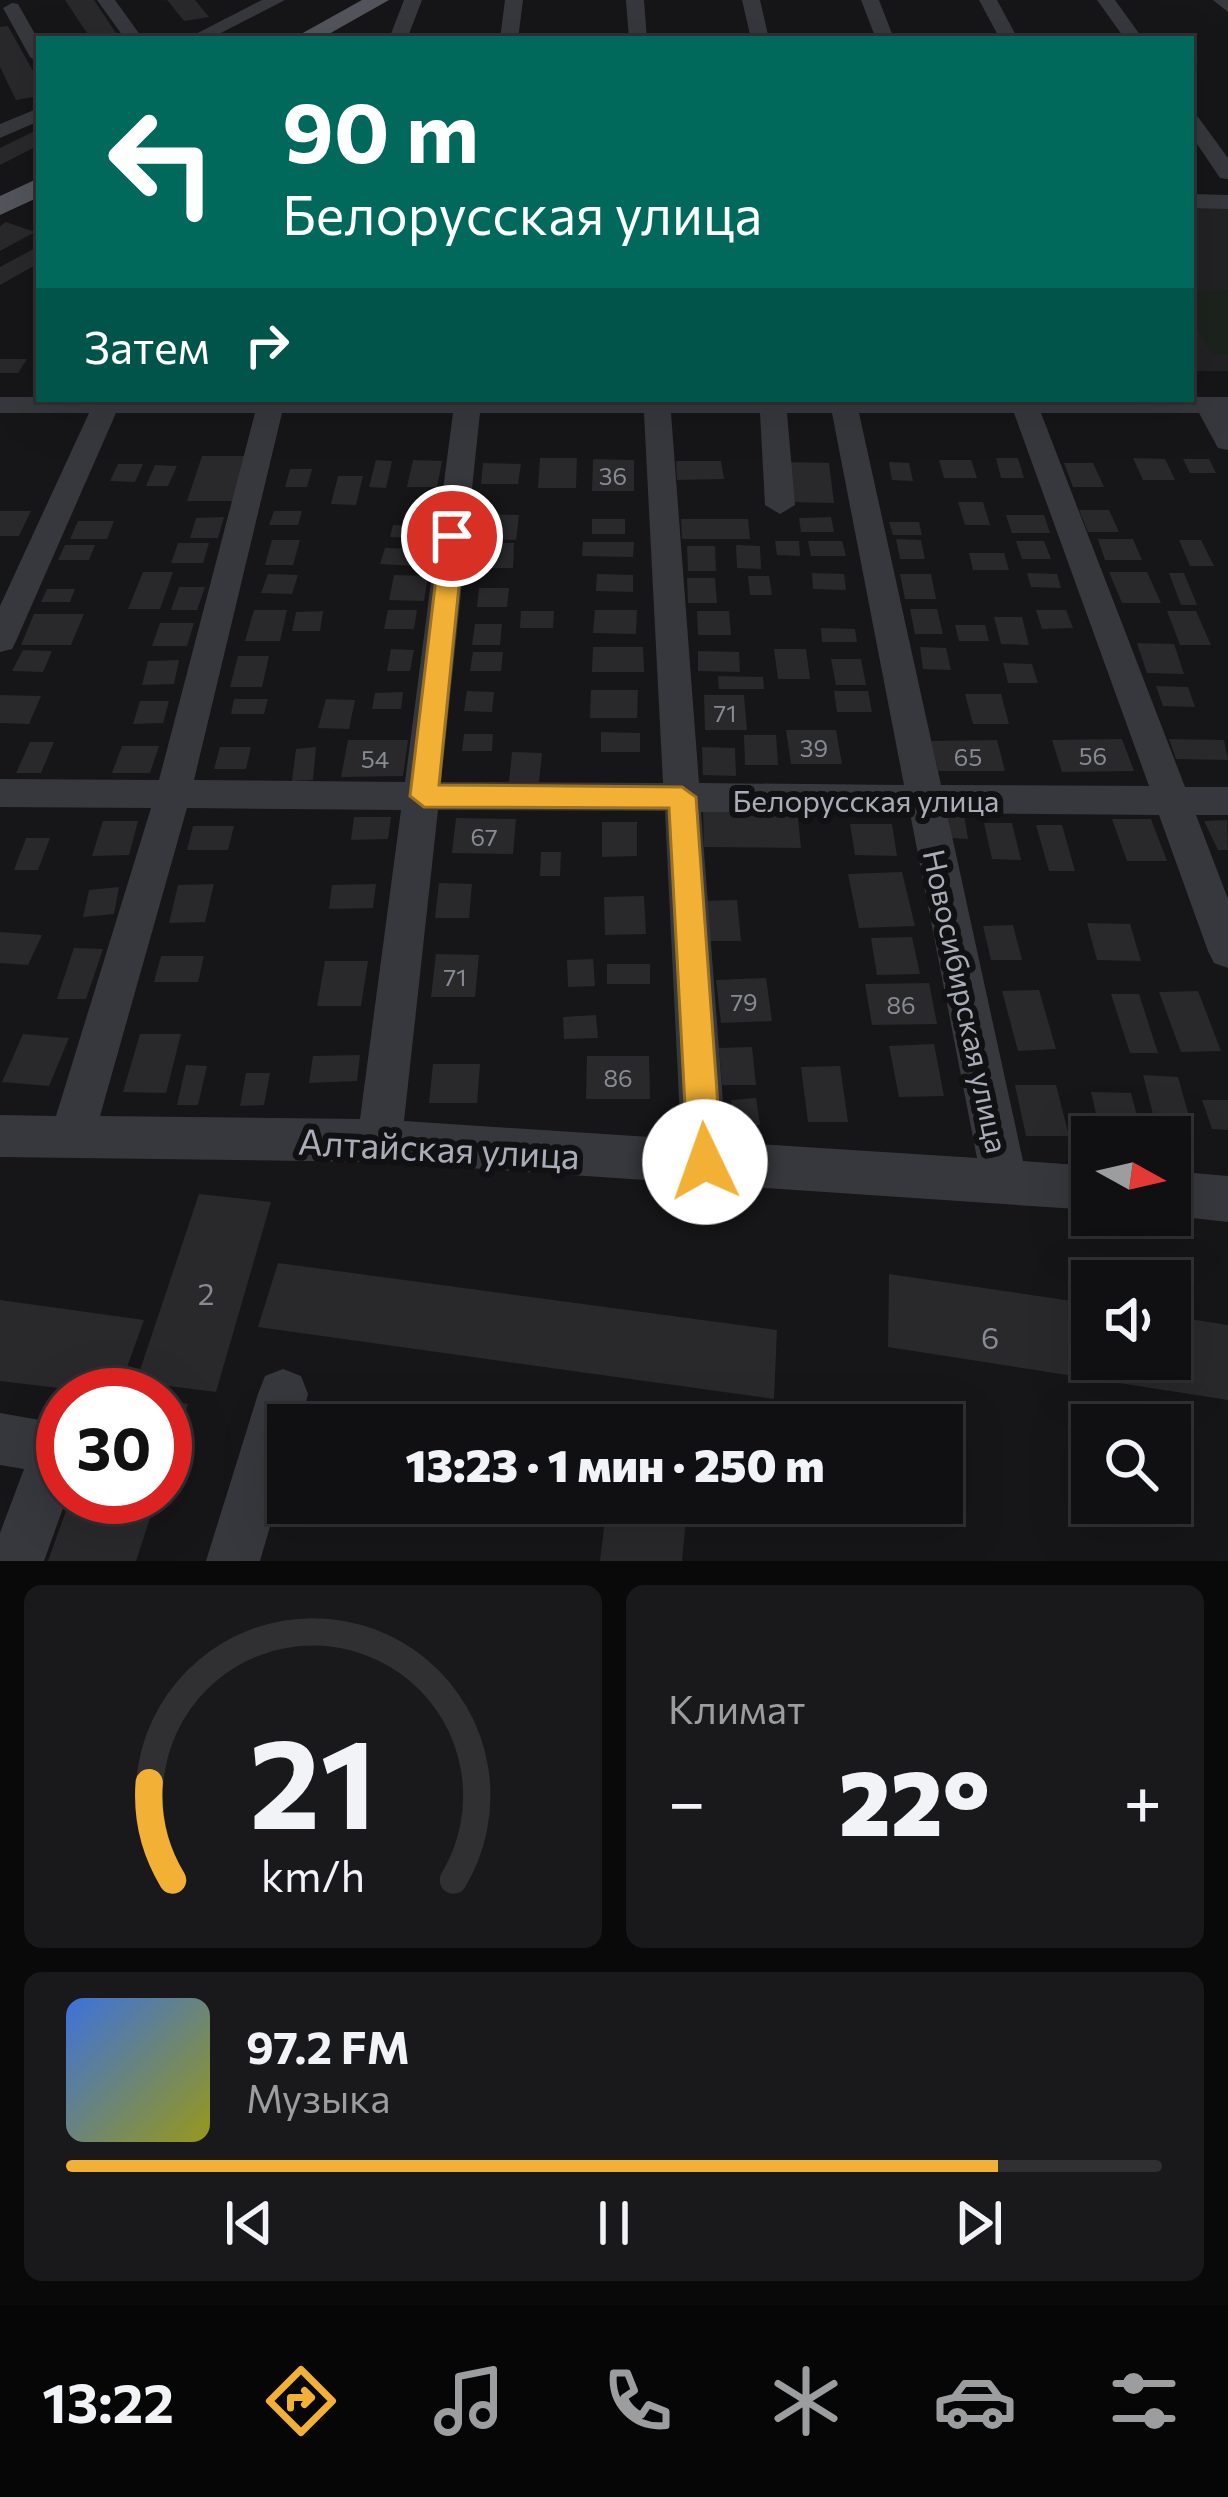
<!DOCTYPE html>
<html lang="ru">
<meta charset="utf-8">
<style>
:root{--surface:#101012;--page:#19191b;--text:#f1f3f6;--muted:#9c9d9f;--line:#303032;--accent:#f2b134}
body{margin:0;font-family:Commissioner,sans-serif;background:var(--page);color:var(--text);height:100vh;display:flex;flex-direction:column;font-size:45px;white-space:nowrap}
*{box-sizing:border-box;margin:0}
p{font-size:39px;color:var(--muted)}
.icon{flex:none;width:66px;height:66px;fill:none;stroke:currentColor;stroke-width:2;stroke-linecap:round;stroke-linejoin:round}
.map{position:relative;height:1561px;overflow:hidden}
.panel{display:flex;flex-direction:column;gap:24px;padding:24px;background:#09090a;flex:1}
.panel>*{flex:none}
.banner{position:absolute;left:36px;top:36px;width:1158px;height:366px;border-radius:0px;box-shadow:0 12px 48px #0002,0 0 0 3px var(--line);background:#00695c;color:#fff;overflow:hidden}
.needle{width:78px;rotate:98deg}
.fabs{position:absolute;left:1071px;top:1116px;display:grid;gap:24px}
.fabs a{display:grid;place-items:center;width:120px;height:120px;border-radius:0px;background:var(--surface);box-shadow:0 12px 48px #0002,0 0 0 3px var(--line);font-size:60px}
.speed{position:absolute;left:36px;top:1368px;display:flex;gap:24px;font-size:60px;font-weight:700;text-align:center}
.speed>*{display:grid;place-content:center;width:156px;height:156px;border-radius:50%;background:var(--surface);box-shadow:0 12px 48px #0002,0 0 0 3px var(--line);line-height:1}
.speed .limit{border:18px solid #d22;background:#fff;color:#111}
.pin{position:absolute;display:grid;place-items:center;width:102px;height:102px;color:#fff;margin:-51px;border:6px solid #fff;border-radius:50%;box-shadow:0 3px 12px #0007}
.me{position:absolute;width:132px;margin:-66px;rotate:357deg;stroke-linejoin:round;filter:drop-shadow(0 0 9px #0008)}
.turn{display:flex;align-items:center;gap:42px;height:252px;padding:0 48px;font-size:54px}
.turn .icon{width:156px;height:156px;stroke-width:2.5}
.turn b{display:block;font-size:84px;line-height:102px}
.then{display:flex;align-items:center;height:114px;padding:0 48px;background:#0003;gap:24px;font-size:45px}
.big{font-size:90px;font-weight:800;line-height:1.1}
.panel .card{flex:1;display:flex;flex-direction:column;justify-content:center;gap:18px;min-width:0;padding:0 42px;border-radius:18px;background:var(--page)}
.panel .dial{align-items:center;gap:0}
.dial svg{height:312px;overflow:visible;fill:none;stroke:var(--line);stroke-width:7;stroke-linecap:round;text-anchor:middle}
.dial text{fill:var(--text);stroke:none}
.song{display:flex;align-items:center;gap:36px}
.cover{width:144px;height:144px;border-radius:18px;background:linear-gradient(135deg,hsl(220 70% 55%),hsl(60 70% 35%))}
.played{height:12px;border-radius:6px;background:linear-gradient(90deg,var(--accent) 85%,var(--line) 85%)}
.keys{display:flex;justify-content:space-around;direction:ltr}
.heat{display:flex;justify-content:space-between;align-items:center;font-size:66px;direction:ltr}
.panel .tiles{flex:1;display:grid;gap:24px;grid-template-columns:1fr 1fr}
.card:last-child{grid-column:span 2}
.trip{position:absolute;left:267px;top:1404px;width:696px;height:120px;border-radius:0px;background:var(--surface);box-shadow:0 12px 48px #0002,0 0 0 3px var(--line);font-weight:800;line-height:120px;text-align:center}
.menu{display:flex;height:192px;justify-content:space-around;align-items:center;background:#060607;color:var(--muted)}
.menu .icon{width:84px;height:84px}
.menu .selected{color:var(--accent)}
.menu b{font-size:54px;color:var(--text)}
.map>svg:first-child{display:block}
</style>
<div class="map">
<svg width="1228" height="1561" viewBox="0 0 1228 1561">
<rect width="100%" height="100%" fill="#161618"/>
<!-- built -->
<path fill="#222225" d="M1191,206H1228V371H1191Z"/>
<!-- green -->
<path fill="#1c231d" d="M1228,290V355H1212L1191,319V291Z"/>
<!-- building -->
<path fill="#29292c" d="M65,0H94L120,39H91Z
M167,0H195L209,17L184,21Z
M8,26L39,82V96L16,100L0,67V27Z
M39,129V145L0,165V148Z
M6,222L35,232L0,251V226Z
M39,246V263L0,285V267Z
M0,359H27L18,373H0Z
M202,456H247L233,501H187Z
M540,458H577L576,488H538Z
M996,458H1018L1024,478H1001Z
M1133,458L1165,459L1175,480H1143Z
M593,459L634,460V491H592Z
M1183,459H1209L1216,473H1190Z
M376,460L392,461L386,488L369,487Z
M413,460L442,461L437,487H407Z
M939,460H971L977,478H944Z
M676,461H721L724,479L677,480Z
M786,462L829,463L834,503L789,502Z
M889,462L909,463L913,481L892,480Z
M483,463L521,464L518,484H481Z
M1064,463H1093L1104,487H1073Z
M118,464H143L135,482L110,481Z
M155,465L177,466L168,486H146Z
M290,469H312L307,487H285Z
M338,476H363L356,505L331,504Z
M958,502H983L990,525H965Z
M1079,510H1109L1119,532H1088Z
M0,511H31L19,536H0Z
M274,511H302L298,525H269Z
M482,514L519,515L516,540L477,539Z
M1006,515H1044L1050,533H1012Z
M224,517L218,538H190L196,518Z
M831,517L834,532H801L799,518Z
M592,519H625V534H592Z
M681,519H748L750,539H682Z
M78,521H114L107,539H70Z
M889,522H919L922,535H893Z
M393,525L420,526L417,538L390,537Z
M896,539L921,540L925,559H900Z
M1098,539H1133L1142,560H1105Z
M272,540H300L293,565H265Z
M1179,540H1201L1214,566H1190Z
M775,541H799L800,556L777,555Z
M808,541H842L846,556H811Z
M1016,541H1044L1051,559H1022Z
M583,542H634L633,557L582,556Z
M178,543H209L203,563H171Z
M480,543H514L513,568H477Z
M65,545H95L89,560H58Z
M736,545L760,546L761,569L737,568Z
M687,546H715L716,571H688Z
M385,548L422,549L417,566L380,564Z
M969,553H1004L1009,570H973Z
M143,572H173L160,609H128Z
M1109,572H1147L1161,603H1122Z
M812,573L844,574L846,590L813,589Z
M1027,573L1057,574L1061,588L1031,587Z
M1169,573H1184L1197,605H1181Z
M268,574L298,575L292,594L261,593Z
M597,574L633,575V592L596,591Z
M900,574H931L936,599H905Z
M394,575L428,576L424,601L389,600Z
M748,576H769L772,595H750Z
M687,578H715L717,603H688Z
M179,587H205L197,610H171Z
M479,588H509L507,607H477Z
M47,589H75L70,602H41Z
M910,609H937L943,634H915Z
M254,610H287L280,641H245Z
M388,610H417L414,629H384Z
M595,610H637L636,634L593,633Z
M1036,610H1066L1073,628L1042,629Z
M323,611L320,631H292L296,612Z
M521,611H554L553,628H520Z
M697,611H729L731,635H698Z
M1167,611H1196L1211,645H1180Z
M34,614H84L71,645H21Z
M994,617H1022L1029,645L1001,644Z
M160,623H194L187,646H152Z
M475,624H502L500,645H472Z
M955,625H985L989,641H959Z
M821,628L855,629L857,642H822Z
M1137,643L1174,644L1184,674L1147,673Z
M593,647H643L644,672H592Z
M920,647L946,648L951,670L923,669Z
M391,649L414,650L410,671H387Z
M774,649H806L810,679H778Z
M23,650L52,651L43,672L12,671Z
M698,651L739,652L740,672L698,671Z
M473,652H503L501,671H470Z
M238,656H269L262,687H230Z
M831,659H861L866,685H836Z
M179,660L174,684L142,685L148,661Z
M1003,663L1032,664L1038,683H1008Z
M718,676L763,677L764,689H719Z
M1156,686L1188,687L1195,707L1163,706Z
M591,690H638L637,718H590Z
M467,691L494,692L492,712L464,711Z
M834,691H868L872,712H837Z
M403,692L401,709H372L375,693Z
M965,694H1001L1009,724H973Z
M0,695L41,696L29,724L0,723Z
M704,695H744L747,730H705Z
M234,699H268L264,714H231Z
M326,699L355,700L349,729L318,728Z
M140,701H169L163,723L133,724Z
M786,730H836L842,764H791Z
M601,732L640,733V752H601Z
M464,734H493L492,751H462Z
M744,735H776L778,765H745Z
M1122,739L1134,771L1062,772L1052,740Z
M1169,739L1224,740L1228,760L1176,759Z
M348,740H408L403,776L341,777Z
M997,740L1005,771H938L931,741Z
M30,742H54L41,773H16Z
M122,746H159L150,773H112Z
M220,747H251L246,769H214Z
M316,747L313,780L292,781L296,749Z
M702,747L735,748L736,776L703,775Z
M512,752L542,753L539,782H509Z
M703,808L797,809L801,848L704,847Z
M948,815H964L968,839L952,838Z
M354,817H391L388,839L351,840Z
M456,818L516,819L513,854L452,853Z
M1112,819H1151L1167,861H1127Z
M1227,820L1228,850H1218L1204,821Z
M103,821H138L129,855L92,856Z
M602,822H637V856L602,857Z
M984,823H1012L1021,860L992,859Z
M850,824H892L897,856L855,855Z
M1036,825H1062L1075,871H1049Z
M193,826H234L228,850H187Z
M26,838H50L38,870H14Z
M541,852H561L560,876H540Z
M902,872L915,926L859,928L848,874Z
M439,883L472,884L469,918H435Z
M214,884L205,922L169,923L178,885Z
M376,884L373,908L329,909L332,885Z
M119,887L114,914L83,917L89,890Z
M644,896L646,934L605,935L604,897Z
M737,900L741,941H705L703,901Z
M1087,923L1130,924L1141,961L1097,960Z
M1013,925L1022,960H991L983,926Z
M0,932L42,935L28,965L0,963Z
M912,937L920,974L877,975L871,938Z
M74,948L103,949L86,999H57Z
M436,954L479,955L475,997H431Z
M161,956H204L198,982H154Z
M593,959L595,986L568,987L567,960Z
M325,961H368L361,1006H317Z
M607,964H650V984H607Z
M766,978L772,1021L721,1023L716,980Z
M929,983L937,1024L872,1025L865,984Z
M1039,990L1056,1049L1018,1051L1002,991Z
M1198,991L1221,1051L1181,1052L1159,992Z
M1111,994H1139L1158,1053H1130Z
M596,1015L598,1038L564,1039L563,1017Z
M23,1034L69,1038L49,1086L2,1082Z
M140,1034H181L166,1093L123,1092Z
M934,1044L944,1096L899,1097L889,1046Z
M752,1047L756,1085H722L719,1048Z
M360,1055L357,1081L309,1083L313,1056Z
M587,1056H649L650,1099H586Z
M433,1064H480L477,1103H429Z
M186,1065L207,1066L198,1105H177Z
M840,1066L848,1122H808L801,1067Z
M246,1073H270L264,1105L240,1106Z
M1143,1075L1178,1077L1192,1127L1156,1126Z
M1015,1085H1056L1069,1136H1026Z
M1091,1092L1131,1093L1142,1135H1101Z
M756,1098L760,1125L735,1127L731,1100Z
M1202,1100H1228V1130L1212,1129Z
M199,1194L271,1202L216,1392L136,1382Z
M278,1263L777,1330L774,1399L258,1327Z
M889,1274L1092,1304V1359H1170V1316L1228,1325V1400L888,1347Z
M0,1300L144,1320L117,1395L0,1381Z
M165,1400L188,1404L166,1471H165Z
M71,1497H157L136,1561H48Z
M607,1503L687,1508L682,1561H600Z"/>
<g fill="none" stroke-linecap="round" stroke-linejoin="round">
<!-- minor -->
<path fill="#37383d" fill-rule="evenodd" d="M97,0H115L143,39H125Z
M262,0H285L209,39H186Z
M404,0H422L407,39H389Z
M505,0H523L518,39H500Z
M626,0H644L647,39H629Z
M742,0H760L769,39H751Z
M861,0H879L894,39H876Z
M979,0H997L1018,39H1000Z
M1097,0H1115L1143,39H1125Z
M1213,0H1228V12Z
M12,3L18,4L39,41V63L30,57L3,8Z
M39,108V121L0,138V124Z
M1191,115L1198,117L1228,158V179L1220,178L1191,135Z
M1191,194L1228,195V209L1191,208Z
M0,397H1228V450L1218,448L1199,413H1041L1185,787H1228V815H1196L1228,899V968L1214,963L1208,951L1159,815L947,813L1023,1161L1092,1166V1210L380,1162L0,1157V1115L56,1116L151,808L0,807V779L159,780L255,413H116L16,641L12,649L0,652V606L89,413H0ZM282,413H453L405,782L194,780ZM480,413H644L663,783L441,782ZM671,413H760L765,505L780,514L795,505L787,413H832L904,785L699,783ZM859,413H1014L1149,786L941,785ZM187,808L401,810L360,1119L100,1116ZM438,810L665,811L681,1139L404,1121ZM701,812L910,813L977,1158L726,1142Z
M1170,1171L1228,1176V1222L1166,1215H1170Z
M283,1369L301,1376L308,1394L300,1425H288V1465L260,1561H206L258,1394L265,1376Z
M0,1413L63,1424V1497H67L44,1561H0V1533L24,1469L0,1465Z"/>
<!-- major -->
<path fill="#53555c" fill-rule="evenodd" d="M362,0H389L320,39H292Z
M39,178V197L0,215V196Z"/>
</g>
<!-- route -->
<path fill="#f2b134" stroke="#9d7322" stroke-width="3" d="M452,529L464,536L439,785L682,787L696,797L722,1162L717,1173L705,1178L693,1173L688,1162L669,808L424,807L410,796L441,536Z"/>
<g text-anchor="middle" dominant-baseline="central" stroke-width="12" stroke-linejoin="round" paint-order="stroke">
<!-- number labels -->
<g font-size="24" fill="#888b94">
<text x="613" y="475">36</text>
<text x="725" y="712">71</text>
<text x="814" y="747">39</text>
<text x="1093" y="755">56</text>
<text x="968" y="756">65</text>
<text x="375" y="758">54</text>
<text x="484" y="836">67</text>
<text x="455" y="976">71</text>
<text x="744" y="1001">79</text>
<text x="901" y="1004">86</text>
<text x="618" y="1077">86</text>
</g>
<!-- street labels -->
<g font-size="30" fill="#a8adb8" stroke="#111113">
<text x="866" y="799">Белорусская улица</text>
<text transform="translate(967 1001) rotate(78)">Новосибирская улица</text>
</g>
<!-- near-number labels -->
<g font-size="30" fill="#888b94">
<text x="206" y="1292">2</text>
<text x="990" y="1336">6</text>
</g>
<!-- near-street labels -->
<g font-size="36" fill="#a8adb8" stroke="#111113">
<text transform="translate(439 1147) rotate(3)">Алтайская улица</text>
</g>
</g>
</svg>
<div class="fabs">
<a><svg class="needle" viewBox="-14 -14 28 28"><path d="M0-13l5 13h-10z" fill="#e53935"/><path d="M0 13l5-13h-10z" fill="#9c9d9f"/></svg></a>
<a><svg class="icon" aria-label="sound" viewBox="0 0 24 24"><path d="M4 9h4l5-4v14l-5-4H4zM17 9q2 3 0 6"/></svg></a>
<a><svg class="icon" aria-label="search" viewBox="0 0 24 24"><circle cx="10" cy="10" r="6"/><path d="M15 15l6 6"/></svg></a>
</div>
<div class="speed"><div class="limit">30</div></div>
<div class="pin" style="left:452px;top:536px;background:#d93025"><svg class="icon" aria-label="arrive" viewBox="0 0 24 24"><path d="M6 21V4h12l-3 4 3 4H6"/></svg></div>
<svg class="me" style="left:705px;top:1162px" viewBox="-20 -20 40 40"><circle r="19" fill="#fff"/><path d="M0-13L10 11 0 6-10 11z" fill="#f2b134"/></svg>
<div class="trip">13:23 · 1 мин · 250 m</div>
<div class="banner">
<div class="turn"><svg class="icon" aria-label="left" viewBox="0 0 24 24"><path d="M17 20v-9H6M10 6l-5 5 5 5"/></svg><div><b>90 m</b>Белорусская улица</div></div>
<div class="then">Затем<svg class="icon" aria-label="right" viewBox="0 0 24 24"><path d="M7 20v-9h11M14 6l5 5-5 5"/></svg></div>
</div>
</div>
<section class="panel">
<div class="tiles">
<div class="card dial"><svg viewBox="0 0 100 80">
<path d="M14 69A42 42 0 1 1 86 69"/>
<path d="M14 69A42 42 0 0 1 8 44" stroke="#f2b134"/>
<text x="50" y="56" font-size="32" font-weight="700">21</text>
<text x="50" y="72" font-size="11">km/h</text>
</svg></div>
<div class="card"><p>Климат</p>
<div class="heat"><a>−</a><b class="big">22°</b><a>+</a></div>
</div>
<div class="card">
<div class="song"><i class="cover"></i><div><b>97.2 FM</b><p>Музыка</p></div></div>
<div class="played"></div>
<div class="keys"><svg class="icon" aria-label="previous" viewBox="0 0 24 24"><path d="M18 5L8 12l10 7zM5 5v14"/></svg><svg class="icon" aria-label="pause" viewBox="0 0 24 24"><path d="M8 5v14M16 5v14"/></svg><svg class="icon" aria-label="next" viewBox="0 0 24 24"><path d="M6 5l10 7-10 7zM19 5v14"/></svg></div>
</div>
</div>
</section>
<nav class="menu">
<b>13:22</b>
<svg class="icon selected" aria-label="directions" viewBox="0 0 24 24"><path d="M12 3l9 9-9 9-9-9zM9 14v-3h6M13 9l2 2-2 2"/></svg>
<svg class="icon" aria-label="music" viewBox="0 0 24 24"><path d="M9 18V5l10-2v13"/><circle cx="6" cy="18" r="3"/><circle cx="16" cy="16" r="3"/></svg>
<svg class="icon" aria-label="phone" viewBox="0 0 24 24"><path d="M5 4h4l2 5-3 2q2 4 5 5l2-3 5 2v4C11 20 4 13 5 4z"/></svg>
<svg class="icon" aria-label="climate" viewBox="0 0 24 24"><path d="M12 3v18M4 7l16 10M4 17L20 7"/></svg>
<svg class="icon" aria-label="car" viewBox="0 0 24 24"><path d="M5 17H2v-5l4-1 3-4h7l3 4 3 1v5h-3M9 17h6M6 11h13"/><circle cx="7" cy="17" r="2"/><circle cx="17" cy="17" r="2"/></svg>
<svg class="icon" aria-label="filters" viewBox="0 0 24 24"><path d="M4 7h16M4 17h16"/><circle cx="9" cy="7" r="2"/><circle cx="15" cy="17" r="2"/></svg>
</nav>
